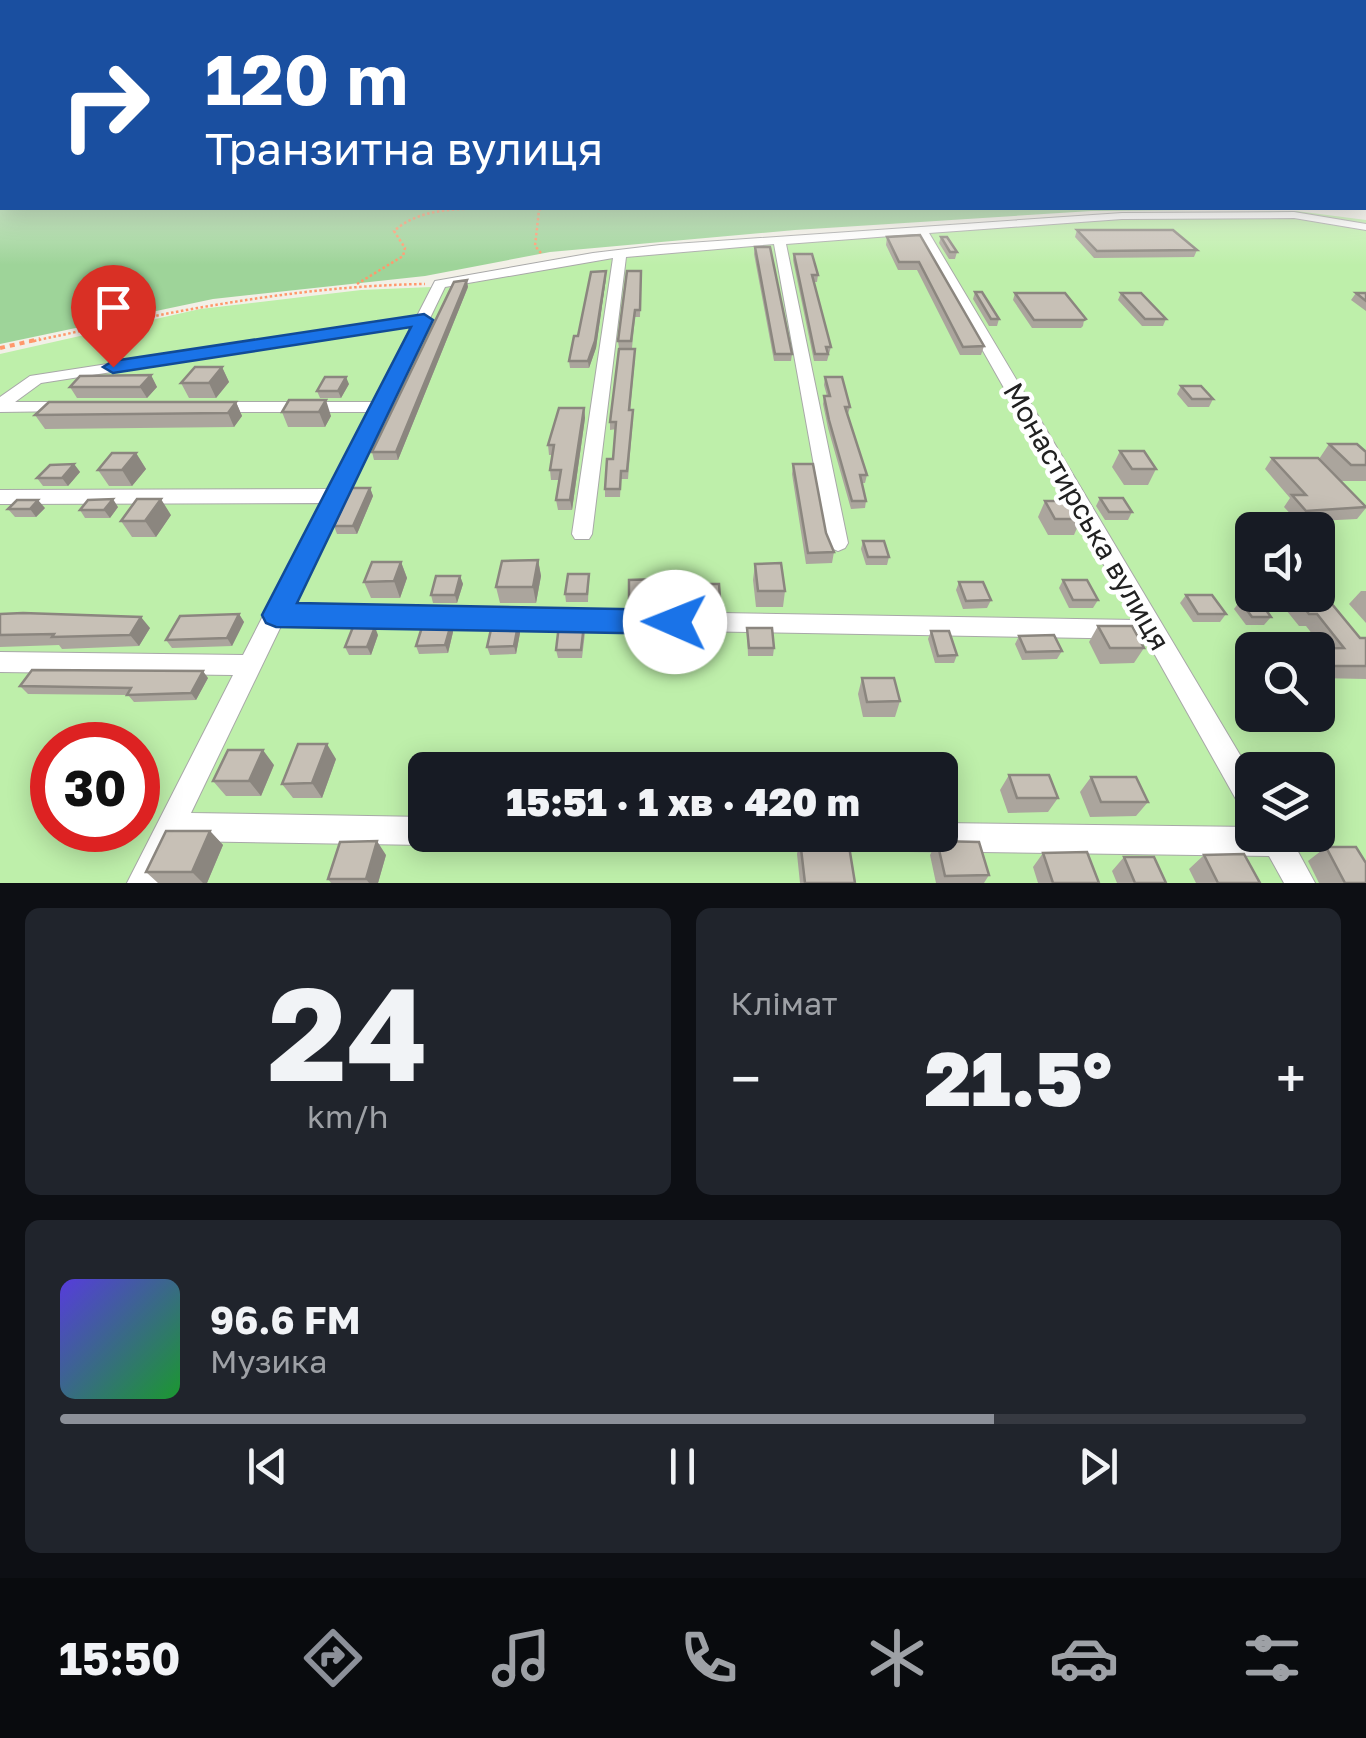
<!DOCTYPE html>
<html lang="uk">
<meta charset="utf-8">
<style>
:root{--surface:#171b24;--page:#20242c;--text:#f1f3f6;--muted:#9ea1a6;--line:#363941;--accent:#8c9099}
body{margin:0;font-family:"Golos Text",sans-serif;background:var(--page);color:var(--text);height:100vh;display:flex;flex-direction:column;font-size:38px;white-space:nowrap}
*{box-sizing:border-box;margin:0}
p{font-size:32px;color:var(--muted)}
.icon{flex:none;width:55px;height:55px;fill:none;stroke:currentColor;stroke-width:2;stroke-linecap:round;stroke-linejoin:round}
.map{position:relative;height:883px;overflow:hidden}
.sheet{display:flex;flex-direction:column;gap:25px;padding:25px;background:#0d0f14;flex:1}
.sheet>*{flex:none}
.top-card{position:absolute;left:0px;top:0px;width:1368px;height:210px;box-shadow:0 5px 25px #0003;background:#1a4fa0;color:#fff;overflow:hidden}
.fabs{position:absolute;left:1235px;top:512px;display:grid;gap:20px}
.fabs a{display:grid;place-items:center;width:100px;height:100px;border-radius:15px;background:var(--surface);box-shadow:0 5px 25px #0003;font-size:50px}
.speed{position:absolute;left:30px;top:722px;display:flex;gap:20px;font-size:50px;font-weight:700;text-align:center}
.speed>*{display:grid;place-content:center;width:130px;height:130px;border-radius:50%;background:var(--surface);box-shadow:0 5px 25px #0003;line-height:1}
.speed .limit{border:15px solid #d22;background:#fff;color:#111}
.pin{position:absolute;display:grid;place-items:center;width:85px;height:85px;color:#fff;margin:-102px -42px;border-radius:50% 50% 50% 0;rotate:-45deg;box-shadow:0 0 10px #0007}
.pin .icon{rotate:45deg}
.me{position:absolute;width:110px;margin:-55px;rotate:271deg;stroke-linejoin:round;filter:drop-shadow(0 0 8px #0008)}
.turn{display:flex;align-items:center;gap:35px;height:210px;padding:0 40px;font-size:45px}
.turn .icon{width:130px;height:130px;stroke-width:2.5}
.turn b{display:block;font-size:70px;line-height:85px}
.big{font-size:75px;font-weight:800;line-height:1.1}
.sheet .tile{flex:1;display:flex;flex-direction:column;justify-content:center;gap:15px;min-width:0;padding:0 35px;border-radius:15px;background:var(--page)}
.sheet .dial{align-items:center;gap:0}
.dial b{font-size:130px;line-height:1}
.song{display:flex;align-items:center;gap:30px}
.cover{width:120px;height:120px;border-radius:15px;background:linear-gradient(135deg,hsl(250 70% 55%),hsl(130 70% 35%))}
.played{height:10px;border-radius:5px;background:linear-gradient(90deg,var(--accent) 75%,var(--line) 75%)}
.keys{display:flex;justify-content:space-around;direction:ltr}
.heat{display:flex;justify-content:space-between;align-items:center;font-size:55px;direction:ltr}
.sheet .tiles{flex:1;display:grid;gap:25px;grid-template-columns:1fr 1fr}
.tile:last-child{grid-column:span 2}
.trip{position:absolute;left:408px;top:752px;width:550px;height:100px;border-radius:15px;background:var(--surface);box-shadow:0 5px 25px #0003;font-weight:800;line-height:100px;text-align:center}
.dock{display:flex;height:160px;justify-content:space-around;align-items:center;background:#090b0e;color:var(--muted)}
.dock .icon{width:70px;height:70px}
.dock .on{color:var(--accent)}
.dock b{font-size:45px;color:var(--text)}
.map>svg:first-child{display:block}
</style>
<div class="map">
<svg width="1366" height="883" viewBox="0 0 1366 883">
<rect width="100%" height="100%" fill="#f2f0e7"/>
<!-- grass -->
<path fill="#beefaa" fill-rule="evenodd" d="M1296,211L1366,220V883H0V354L200,309L361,290L455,286L626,255L1051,217ZM1252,530H1318V595H1252ZM1252,650H1318V715H1252ZM52,745H138V830H52ZM425,770H940V835H425ZM1252,770H1318V835H1252Z"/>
<!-- forest -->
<path fill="#9ed499" d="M0,164L2,208L1304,209L1091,211L795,230L550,252L425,276L213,299L0,344Z"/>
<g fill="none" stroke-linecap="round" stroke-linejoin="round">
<defs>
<path id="street" d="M1294,212L1366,224V230L1294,218L1122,219L929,233L1252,775V814L1242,810L1146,639L282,624L191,813L425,817V835H437L435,841L425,845L178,841L158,883H127L233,675L0,672V652L243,655L321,503L0,504V490L328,489L368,412H215L207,407L215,402H373L412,325L41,383L15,402H64L72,407L70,411L0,412V397L30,376L417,316L435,281L593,253L660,245L1122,213ZM917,234L1135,620L291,606L445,287L613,258L572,534L575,539H589L592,534L626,257L774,244L828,543L831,548L838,551L845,548L848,543L786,244Z
M940,823L1252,827V835H1289L1315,883H1284L1269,856L763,849L753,845L749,835H940Z"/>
</defs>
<!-- street casing -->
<use href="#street" stroke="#a8a8a8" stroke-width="2"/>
<!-- path-far1 -->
<path stroke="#ff986b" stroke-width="2.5" stroke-dasharray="2.5 2.5" stroke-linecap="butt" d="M541,253L535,246L539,210L543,208
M357,284L403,256L405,248L394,231C425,203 475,210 514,208
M29,342C160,314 290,286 425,284"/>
<!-- path -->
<path stroke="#ff986b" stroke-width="4" stroke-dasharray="5 5" stroke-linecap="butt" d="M0,348L40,339"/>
<!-- street -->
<use href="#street" fill="#fff" fill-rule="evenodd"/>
</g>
<!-- wall -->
<path fill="#aba59d" d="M1077,230L1197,250L1194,257L1094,258L1075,237Z
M920,235L984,346L981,355H960L917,270H898L886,245L887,237Z
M941,237L957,252L955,259H949L939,243Z
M755,247L792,354L791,361H774L754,254Z
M794,254L818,275L817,282H814L831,347L827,361H814L793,260Z
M641,271L640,317H635L632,348H619L618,341Z
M606,278L596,348L589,368H570L569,361L578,336Z
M468,287L398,460H374L372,452Z
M975,292L999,319L997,326H989L973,299Z
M1015,293L1084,320L1083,326L1081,328H1032L1013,300Z
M1121,293L1166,319L1163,326H1142L1118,300Z
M1356,293H1366V311L1351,300Z
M635,357L630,410L633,417L628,479H621L620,497H605V489L613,459L616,429L610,430V422Z
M222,367L229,382L216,398H189L181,383Z
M151,375L157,387L147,398H77L70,387Z
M825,377L850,407L848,414L867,475L865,483H862L866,501L865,508L851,509L828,428L823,404L824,396H827L824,385Z
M349,384L341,398H320L317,391Z
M1181,386L1213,399L1209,407H1188L1177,394Z
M289,400L331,416L325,427H288L282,412Z
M236,402L242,416L234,427L45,429L35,415Z
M584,408L585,418L572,510H558L556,500L559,480H551L550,470L553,455H549L548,445Z
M1329,444L1366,452V481H1340L1366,508L1357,519L1298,522L1284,507L1290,498L1265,469L1272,458L1319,459Z
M1120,451L1156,469L1148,485H1124L1112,467Z
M136,453L146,469L132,486H109L98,470Z
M74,464L80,472L68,486H43L37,478Z
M793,464L834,552L832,563L806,564L792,474Z
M370,488L373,496L357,534H337L334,526Z
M1100,498L1132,512L1128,520H1105L1096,506Z
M1045,501L1081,519L1074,535H1048L1038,517Z
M118,507L110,518H85L80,510Z
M45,508L36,517H15L8,509Z
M171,515L156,537H132L121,521Z
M863,541L889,557L887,565H866L861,549Z
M538,560L541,576L536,603H500L496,587Z
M401,562L407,578L400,598H371L364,582Z
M755,564L785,591L783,607H756L753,580Z
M589,574L588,602H566L565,594Z
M460,576L463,584L457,603H433L431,595Z
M659,579V605L629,606V598Z
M1063,580L1098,600L1093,608H1069L1059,588Z
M959,582L991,600L987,608L963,609L956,590Z
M691,584L720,598L719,606H691Z
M1361,591H1366V623L1349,604Z
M1186,595L1226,614L1220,622H1193L1180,603Z
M1290,595H1318L1360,638H1366V679L1318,678V650H1279L1280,649L1323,648L1306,626H1299L1282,605Z
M1240,601L1271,617L1264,625H1246L1234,609Z
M0,614L150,628L139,646L62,649L59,645L0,647Z
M239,614L244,622L232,646L172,648L166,640Z
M451,624L453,632L448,653L419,654L416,646Z
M518,625L520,633L516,654L490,655L487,647Z
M1098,626L1144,648L1134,663L1100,664L1089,642Z
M747,628L774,648L773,656H748Z
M931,631L957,655L954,663H935L928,639Z
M585,633L582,658H558L556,650Z
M378,635L371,655H349L345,647Z
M1019,636L1062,651L1057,659L1022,660L1015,644Z
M208,678L196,700L134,702L128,695L28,694L20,686Z
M862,678L900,701L895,717H863L858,694Z
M336,759L322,798H293L282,784Z
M274,765L261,796H226L213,781Z
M1009,775L1058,798L1048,812L1008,813L1000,790Z
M1091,777L1148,802L1136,816L1090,817L1080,792Z
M210,831L223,845L207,883H158L146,872Z
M800,840L855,883H800L797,854Z
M937,841L989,875L984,883H936L930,855Z
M1326,847L1366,883H1319L1308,861Z
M1043,853L1099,883H1038L1033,867Z
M386,855L378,883H331L328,879Z
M1204,855L1260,883H1196L1189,869Z
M1124,857L1166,883H1117L1112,871Z"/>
<!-- shaded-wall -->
<path fill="#8b867f" d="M606,271V278L596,348L589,368L588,361Z
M467,280L468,287L398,460L396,452Z
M222,367L229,382L216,398L209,383Z
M151,375L157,387L147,398L140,387Z
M346,377L349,384L341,398L338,391Z
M326,400L331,416L325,427L319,412Z
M236,402L242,416L234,427L228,413Z
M584,408L585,418L572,510L570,500Z
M136,453L146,469L132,486L122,470Z
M74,464L80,472L68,486L62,478Z
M370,488L373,496L357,534L353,526Z
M113,499L118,507L110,518L104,510Z
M161,499L171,515L156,537L145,521Z
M38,500L45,508L36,517L30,509Z
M538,560L541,576L536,603L533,587Z
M401,562L407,578L400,598L394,581Z
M460,576L463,584L457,603L455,595Z
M239,614L244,622L232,646L227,638Z
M141,617L150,628L139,646L130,635Z
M451,624L453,632L448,653L445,645Z
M518,625L520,633L516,654L514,646Z
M375,627L378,635L371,655L367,647Z
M203,671L208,678L196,700L191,693Z
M327,744L336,759L322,798L312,783Z
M263,750L274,765L261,796L249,781Z
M210,831L223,845L207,883H203L192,872Z
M377,841L386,855L378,883H369L366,879Z"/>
<!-- building -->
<path fill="#c7c0b6" stroke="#8b867f" stroke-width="2.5" d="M1077,230H1173L1197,250L1097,251Z
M920,235L984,346L963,347L919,262H899L887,237Z
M941,237H947L957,252H950Z
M755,247H770L792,354H775Z
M794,254H812L818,275H812L831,347H826L828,354H815Z
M606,271L595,341L588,361H569L574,336H578L591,272Z
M627,271H641L640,310H635L631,341H618Z
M467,280L396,452H372L454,282Z
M975,292H982L999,319H991Z
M1015,293H1065L1086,319L1084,320H1034Z
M1121,293H1141L1166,319H1145Z
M1356,293H1366V301Z
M619,349H635L629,410H633L627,471H621L620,489H605L607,459H613L616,422H610Z
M195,367H222L209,383H181Z
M151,375L140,387H70L80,376Z
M325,377H346L338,391H317Z
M825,377H842L850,407H845L867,475H860L866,501H852L829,420L824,396H830Z
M1181,386H1201L1213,399H1192Z
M289,400H326L319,412H282Z
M49,402H236L228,413L35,415Z
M559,408H584L570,500H556L561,470H550L554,445H548Z
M1329,444H1357L1366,452V465H1351Z
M1120,451H1144L1156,469H1132Z
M112,453H136L122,470H98Z
M1272,458H1318L1366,507L1306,511L1292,495H1306Z
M74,464L62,478H37L50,465Z
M793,464H813L826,533L834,552L808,553Z
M351,488H370L353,526H334Z
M1100,498H1123L1132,512H1109Z
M113,499L104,510H80L88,500Z
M137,499H161L145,521H121Z
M17,500H38L30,509H8Z
M1045,501H1071L1081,519H1055Z
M863,541H884L889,557H868Z
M538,560L533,587H496L502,561Z
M372,562H401L394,581L364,582Z
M781,563L785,591H758L755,564Z
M568,574H589L587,594H565Z
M436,576H460L455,595H431Z
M659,579V597L629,598V580Z
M1063,580H1087L1098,600H1073Z
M959,582H983L991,600L966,601Z
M691,584H719L720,598H691Z
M1318,592H1322L1360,638H1366V666H1318V650H1281L1280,649L1344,648L1317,614H1309L1294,595H1318Z
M1186,595H1212L1226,614H1198Z
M1259,600L1271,617H1252L1240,601Z
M23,613L141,617L130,635L52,637L54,634L0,635V614Z
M239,614L227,638L166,640L180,616Z
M423,624H451L445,645L416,646Z
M492,625H518L514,646L487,647Z
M559,625H584L581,650H556Z
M1098,626H1132L1144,648H1110Z
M353,627H375L367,647H345Z
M747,628H772L774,648H749Z
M931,631H949L957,655L938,656Z
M1054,635L1062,651L1026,652L1019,636Z
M32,670L203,671L191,693L127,695L131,688L20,686Z
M862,678H894L900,701L867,702Z
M298,744H327L312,783L282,784Z
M228,750H263L249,781H213Z
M529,759H558L556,770H527Z
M833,764L834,770H792V765Z
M1009,775H1049L1058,798H1017Z
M1091,777H1136L1148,802H1101Z
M166,831H210L192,872H146Z
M800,840H848L855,883H805Z
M377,841L366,879H328L340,842Z
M937,841L979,842L989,875L945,876Z
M1326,847H1356L1366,863V883H1345Z
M1087,852L1099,883H1053L1043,853Z
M1244,854L1260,883H1218L1204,855Z
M1124,857H1154L1166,883H1135Z"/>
<!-- sky -->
<linearGradient id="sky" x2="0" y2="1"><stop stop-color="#8dbce6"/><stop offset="0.53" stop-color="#f9f8f4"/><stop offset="1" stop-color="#f9f8f4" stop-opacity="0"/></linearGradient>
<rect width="1366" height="265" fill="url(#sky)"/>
<!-- route -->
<path fill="#1a73e8" stroke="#114b97" stroke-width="2.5" d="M424,314L433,320L297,603L675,610L686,613L690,622L686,631L675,634L276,627L266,623L262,615L411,327L113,373L103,367L113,361Z"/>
<g text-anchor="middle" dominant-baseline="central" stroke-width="9" stroke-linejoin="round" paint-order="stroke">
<!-- street labels -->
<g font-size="28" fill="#212121" stroke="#fff">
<text transform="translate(1087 516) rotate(60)">Монастирська вулиця</text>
</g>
</g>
</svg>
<div class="fabs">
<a><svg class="icon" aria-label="sound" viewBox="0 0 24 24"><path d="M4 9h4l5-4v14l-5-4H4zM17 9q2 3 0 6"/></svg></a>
<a><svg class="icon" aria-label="search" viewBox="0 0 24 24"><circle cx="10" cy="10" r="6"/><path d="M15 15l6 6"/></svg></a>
<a><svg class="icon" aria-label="layers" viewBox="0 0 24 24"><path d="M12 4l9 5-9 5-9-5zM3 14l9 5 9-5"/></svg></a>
</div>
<div class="speed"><div class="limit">30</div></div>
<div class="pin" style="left:113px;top:367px;background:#d93025"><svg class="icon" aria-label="arrive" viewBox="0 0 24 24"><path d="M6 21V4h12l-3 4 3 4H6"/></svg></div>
<svg class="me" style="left:675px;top:622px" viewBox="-20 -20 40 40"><circle r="19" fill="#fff"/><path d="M0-13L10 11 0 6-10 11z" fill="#1a73e8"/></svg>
<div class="trip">15:51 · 1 хв · 420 m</div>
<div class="top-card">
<div class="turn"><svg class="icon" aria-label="right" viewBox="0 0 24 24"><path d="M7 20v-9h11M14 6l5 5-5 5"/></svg><div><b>120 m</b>Транзитна вулиця</div></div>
</div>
</div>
<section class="sheet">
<div class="tiles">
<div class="tile dial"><b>24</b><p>km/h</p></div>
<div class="tile"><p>Клімат</p>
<div class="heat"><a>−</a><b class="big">21.5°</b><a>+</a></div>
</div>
<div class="tile">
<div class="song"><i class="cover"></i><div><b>96.6 FM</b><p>Музика</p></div></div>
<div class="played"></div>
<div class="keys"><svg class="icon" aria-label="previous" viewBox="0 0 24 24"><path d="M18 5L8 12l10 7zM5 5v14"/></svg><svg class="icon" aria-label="pause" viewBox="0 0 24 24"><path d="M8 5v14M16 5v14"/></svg><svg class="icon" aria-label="next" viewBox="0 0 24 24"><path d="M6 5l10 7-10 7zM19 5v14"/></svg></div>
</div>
</div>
</section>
<nav class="dock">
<b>15:50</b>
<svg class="icon on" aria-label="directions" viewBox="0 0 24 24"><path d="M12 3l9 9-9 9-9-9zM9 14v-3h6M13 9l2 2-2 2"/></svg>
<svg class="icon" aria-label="music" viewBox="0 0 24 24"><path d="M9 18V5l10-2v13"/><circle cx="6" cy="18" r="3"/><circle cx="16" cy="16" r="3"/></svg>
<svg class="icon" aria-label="phone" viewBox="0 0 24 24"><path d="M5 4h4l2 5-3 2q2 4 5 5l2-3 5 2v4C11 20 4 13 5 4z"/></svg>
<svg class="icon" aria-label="climate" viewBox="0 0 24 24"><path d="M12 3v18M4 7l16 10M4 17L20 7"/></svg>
<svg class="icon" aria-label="car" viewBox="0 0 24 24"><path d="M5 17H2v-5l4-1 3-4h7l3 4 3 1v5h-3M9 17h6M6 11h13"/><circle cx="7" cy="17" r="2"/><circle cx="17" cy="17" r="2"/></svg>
<svg class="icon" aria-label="filters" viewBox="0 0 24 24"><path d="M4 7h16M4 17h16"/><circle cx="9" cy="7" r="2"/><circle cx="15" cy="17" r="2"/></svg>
</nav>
